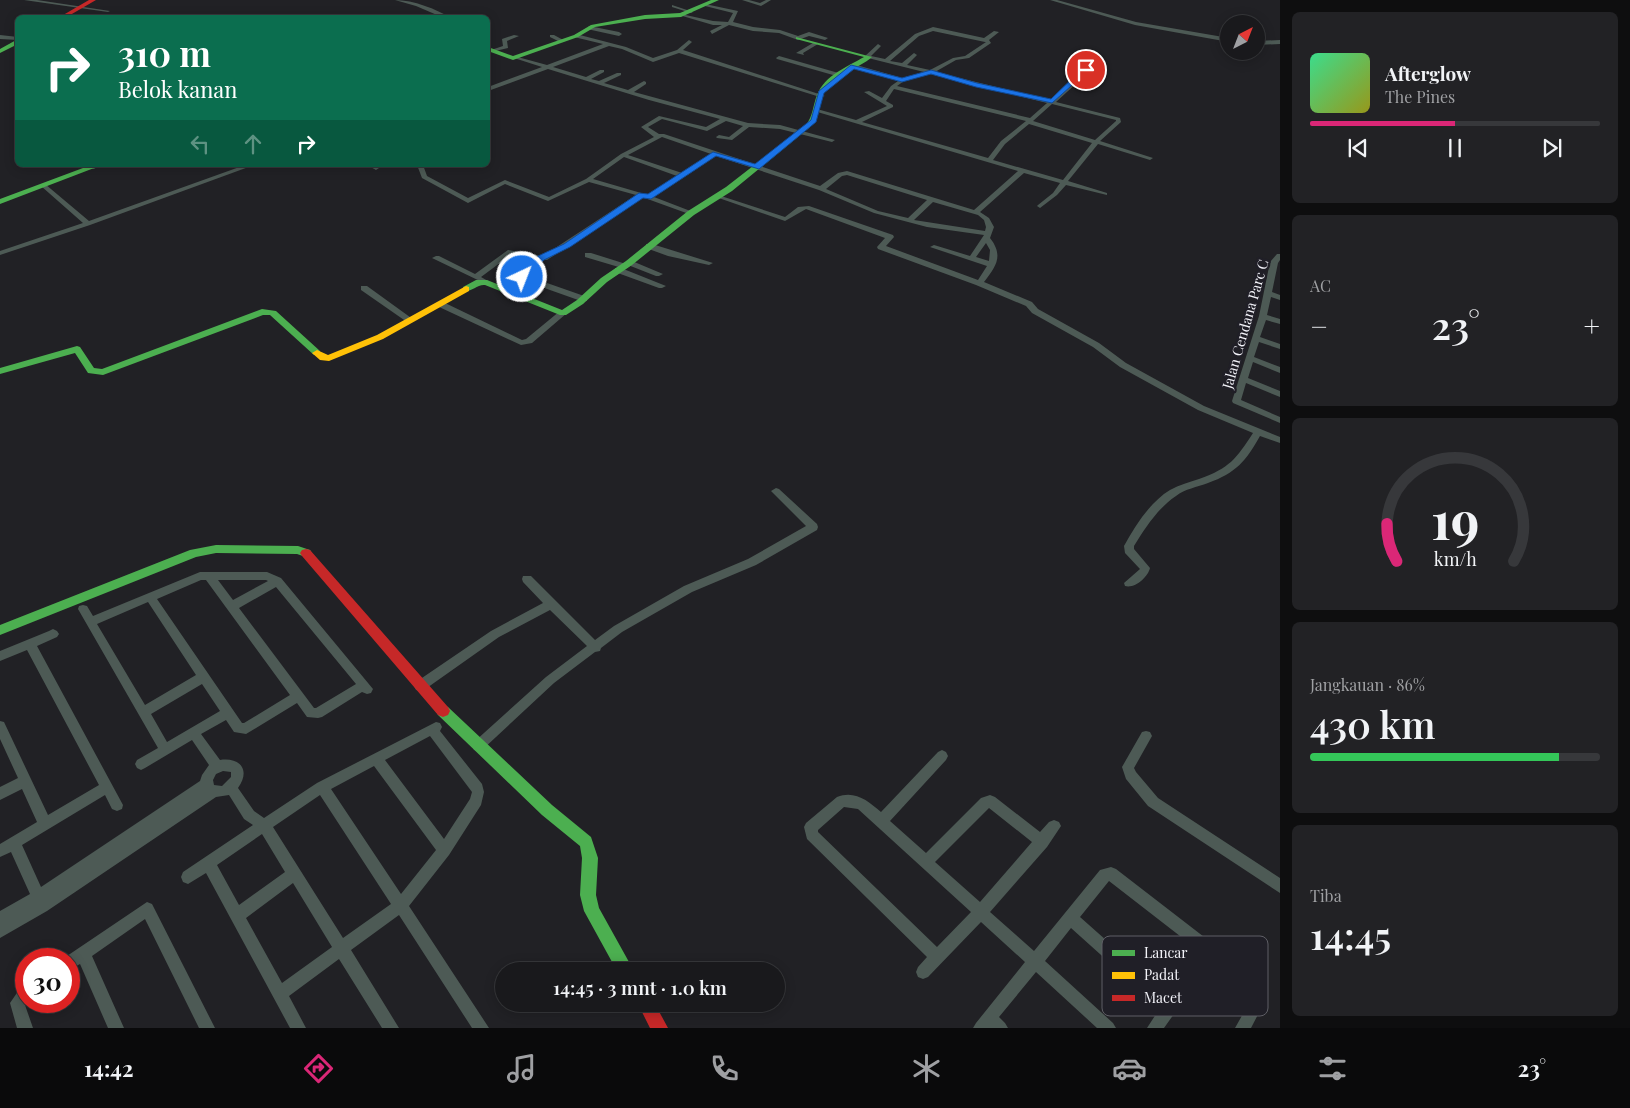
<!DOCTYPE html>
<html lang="id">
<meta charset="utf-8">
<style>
:root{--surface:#19191c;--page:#222225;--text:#f1f3f6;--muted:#9fa0a3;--line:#37383b;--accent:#db2777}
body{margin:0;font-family:"Playfair Display",serif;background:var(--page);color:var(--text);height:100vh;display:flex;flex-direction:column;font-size:19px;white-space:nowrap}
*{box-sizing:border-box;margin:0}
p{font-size:16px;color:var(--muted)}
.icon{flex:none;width:28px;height:28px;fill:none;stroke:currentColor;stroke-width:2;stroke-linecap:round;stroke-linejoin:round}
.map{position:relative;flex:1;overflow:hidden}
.side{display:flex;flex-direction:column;gap:12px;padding:12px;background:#0e0e0f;width:350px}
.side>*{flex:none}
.top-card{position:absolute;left:15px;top:15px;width:475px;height:152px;border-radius:8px;box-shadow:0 2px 12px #0003,0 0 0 1px var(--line);background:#0b6e4f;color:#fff;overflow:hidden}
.needle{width:32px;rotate:42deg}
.fabs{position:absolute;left:1220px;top:15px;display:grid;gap:10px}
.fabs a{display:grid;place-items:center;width:45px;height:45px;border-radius:50%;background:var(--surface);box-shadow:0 2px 12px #0003,0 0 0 1px var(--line);font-size:25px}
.speed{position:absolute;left:15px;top:948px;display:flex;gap:10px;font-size:25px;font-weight:700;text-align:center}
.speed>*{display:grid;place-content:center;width:65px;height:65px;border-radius:50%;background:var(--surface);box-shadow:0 2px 12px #0003,0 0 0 1px var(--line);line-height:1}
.speed .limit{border:8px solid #d22;background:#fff;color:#111}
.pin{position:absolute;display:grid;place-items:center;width:42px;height:42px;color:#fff;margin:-21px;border:2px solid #fff;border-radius:50%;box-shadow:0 1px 5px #0007}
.me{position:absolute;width:55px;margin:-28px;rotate:43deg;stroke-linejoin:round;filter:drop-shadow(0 0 4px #0008)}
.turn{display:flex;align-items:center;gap:18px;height:105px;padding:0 20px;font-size:22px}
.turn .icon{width:65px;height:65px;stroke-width:2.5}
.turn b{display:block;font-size:35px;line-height:42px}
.lanes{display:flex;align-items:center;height:48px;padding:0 20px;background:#0003;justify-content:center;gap:25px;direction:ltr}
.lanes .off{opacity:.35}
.big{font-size:38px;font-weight:600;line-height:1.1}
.side .tile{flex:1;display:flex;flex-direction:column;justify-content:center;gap:8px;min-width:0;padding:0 18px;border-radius:8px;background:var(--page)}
.side .dial{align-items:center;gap:0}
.dial svg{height:130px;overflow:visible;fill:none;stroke:var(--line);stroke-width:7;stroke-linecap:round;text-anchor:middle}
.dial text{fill:var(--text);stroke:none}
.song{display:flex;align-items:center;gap:15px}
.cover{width:60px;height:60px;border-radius:8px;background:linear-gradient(135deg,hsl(150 70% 55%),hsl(60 70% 35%))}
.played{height:5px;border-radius:2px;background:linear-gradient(90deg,var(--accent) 50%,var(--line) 50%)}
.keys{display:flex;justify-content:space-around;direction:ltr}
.heat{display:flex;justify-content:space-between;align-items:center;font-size:28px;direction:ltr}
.charge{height:8px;border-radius:4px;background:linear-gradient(90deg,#34c759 86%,var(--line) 0)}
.trip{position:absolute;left:495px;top:962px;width:290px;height:50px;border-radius:25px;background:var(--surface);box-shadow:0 2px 12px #0003,0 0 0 1px var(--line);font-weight:600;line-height:50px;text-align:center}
.tab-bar{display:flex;height:80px;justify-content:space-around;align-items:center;background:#0a0a0b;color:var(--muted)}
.tab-bar .icon{width:35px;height:35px}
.tab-bar .selected{color:var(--accent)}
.tab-bar b{font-size:22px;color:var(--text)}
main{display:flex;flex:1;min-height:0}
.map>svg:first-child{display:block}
</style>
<main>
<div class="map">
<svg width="1280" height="1028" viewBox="0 0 1280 1028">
<rect width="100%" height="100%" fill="#212125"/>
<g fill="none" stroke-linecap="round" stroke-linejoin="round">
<!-- street -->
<path fill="#4d5a55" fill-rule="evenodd" d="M24,0H37L110,11L108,12Z
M395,0C414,0 435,9 452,18H444L416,6Z
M742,0H749L760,3L766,0H771L761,6Z
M1050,0H1057L1136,22L1229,38V42L1135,25Z
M705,4L738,11L733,22L753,27L780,30L798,36L809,32L828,38L825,40L809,36L798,40L779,33L753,31L729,25L712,34L710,31L722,25H713L679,15L681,14L713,21L728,22L733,13L705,6Z
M672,5L693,12L691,13L672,7Z
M589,26L619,32L622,34L619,36L587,29Z
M933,27L984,38L994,31L999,32L989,40L991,43L969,58L956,60L935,72L1050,100L1075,79L1095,56H1099V58L1079,81L1056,102L1120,118L1121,122L1100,141L1153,158L1150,160L1098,144L1068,181L1107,193V195L1066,185L1057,195L1040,208L1037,206L1038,205L1053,193L1060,183L1024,173L980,212L989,218L994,227L990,238C1004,256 996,266 984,282L1032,302L1038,309L1099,343L1126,363L1204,406L1280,437V443L1260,436C1246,461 1236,473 1208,483C1197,487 1185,489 1176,496C1158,508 1145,528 1134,546V549L1150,568C1148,577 1135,589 1125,586L1124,583L1140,569L1125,553L1124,546C1135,526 1150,502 1170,490C1179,485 1190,482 1199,479C1230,468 1236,459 1253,433L1198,410L1120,367L1093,347L1032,313L1026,306L976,285L878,249L877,247L885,238L806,209L785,221L713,196L718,195L785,217L798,207L809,206L893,235L894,237L886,246L978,280L987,266L930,247L934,245L970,256L984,235L927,227L874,213L819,190L716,156L654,197L693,212V214H689L642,197L547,260H543L527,276L587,297V301H581L519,279V275L536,259L512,254L481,277L488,281L484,283L432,258L436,256H439L475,274L508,250L543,256L636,195L589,182L548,201L505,184L468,203L422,178L417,165H423L427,176L468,198L505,180L549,197L586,179L621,154L654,137L641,127L659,116L706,127L720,119L649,100L548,69L488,91V87L542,67L514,58V56L547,65L603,44L574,37L576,34L626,47L653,58L677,50L689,40L692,42L683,50L825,96L820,97L679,53L653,62L622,49L609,46L553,67L586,77L600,70H604V72L591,79L599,81L617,73H621V75L604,83L628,90L644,81L646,82V84L634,92L748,123L780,125L835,140L832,142L780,129L749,127L732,140L717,138L716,137L719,135L729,137L743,126L726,121L707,131L662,119L648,127L659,134H664L820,186L838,173L847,171L974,210L1018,171L814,111L817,109L856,120L887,106L864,92L869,91L882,98L891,86L898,81L850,66L853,64L902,78L924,72L864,57L878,44L881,46L871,56L885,59L915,34ZM933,31L985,42H986L965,56L953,58L930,70L907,65L917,55L914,53L902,63L890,61L919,36ZM930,74L1047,103L1030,118L897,86L904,81ZM894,89L1026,121L1001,141L988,158L862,122L893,107V105L886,101ZM1052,104L1116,120V121L1095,140L1033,121ZM1029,124L1092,143L1063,180L993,160L1005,144ZM662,137L711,154L682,173L628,155ZM624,157L677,176L648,195L593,179ZM847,175L927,200L908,218L878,211L826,189L842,176ZM933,202L978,215L984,220L986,227L985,231L914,220ZM986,243L990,250L989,261L976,257Z
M0,35L18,37V40L0,39Z
M514,35L519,36L507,41L508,48L491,52V50L503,46L502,39Z
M550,35H554L565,41L560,42L550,37Z
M1280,40V44L1256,45V41Z
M813,43L818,44L803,53L804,55L796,53Z
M779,56L842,74L843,75L840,77L777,59L776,58Z
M77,165H94L97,167L94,169Z
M245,165H254L90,225L0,255V251L83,223L41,186V184H45L89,221Z
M367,165H375L379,168L376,170Z
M384,165H403C399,168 388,168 384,165Z
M646,244H652L713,263L709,265L668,256L646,248Z
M585,253H591L626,264V261H632L663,274L659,276H656L628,265V268H622L585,257Z
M1277,254H1280V260L1278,263L1272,292L1280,295V300L1271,297L1267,315L1280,319V324L1266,320L1260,337L1280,344V349L1259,342L1254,357L1280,367V373L1253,362L1248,378L1280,391V397L1246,383L1241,400L1280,417V423L1233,403L1232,401L1259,316L1270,262Z
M615,268H621L666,286L662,288H659L615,272Z
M361,286H367L414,320L410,322H407L361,290Z
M437,302H443L522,340L526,339L560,311H563L567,313L532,343L521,345L437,306Z
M776,488L779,489L817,524L818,527L817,530L756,565L692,592L622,632L601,648L600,651L595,652L554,683L482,750L478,751L474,750L472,746L474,742L546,677L587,646L550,610L499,637L424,690L420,691L416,690L414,686L416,682L491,631L543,603L523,582L522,579L523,576H531L595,640L614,626L684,586L748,559L806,526L771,491Z
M200,572H267L281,578L373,689L371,693L367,694L362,692L322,717L318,718L307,717L297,703L246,734L234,732L226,720L201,734L220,760C240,757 251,770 238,788L254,811L264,818L317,783L436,722L440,723L442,727L440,731L482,784L484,792L481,805L449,855L409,906L489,1028H472L399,915L351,950L399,1028H382L339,959L289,996L306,1028H290L206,873L188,884L183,882L181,877L183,872L253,825L244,819L229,795L216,797L47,911L0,938V911L30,894L11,852L0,857V844L37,822L22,789L0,800V787L18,778L0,739V721L4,722L48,815L99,785L27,650L0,661V651L49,631L53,629L57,631L59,634L57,637L37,646L123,805L122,809L117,811L112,809L105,795L22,845L41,887L200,781L202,775L209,765L192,740L145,768L141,770L137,768L135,764L137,760L158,748L78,609L79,606L83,605L87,606L93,616ZM201,580H206L290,695L244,723H242L157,599ZM218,580H266L268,581L233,600ZM276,587L356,684L316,708H314L239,608ZM148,602L196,675L145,705L97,624ZM202,684L220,711L167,742L151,714ZM430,736L472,792L470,799L444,839L385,760ZM374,766L436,850L401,894L331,789ZM223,771L231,772V777L222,786L214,785L213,780L216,774ZM320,795L391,904L343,938L273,827ZM262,834L285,872L239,905L217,865ZM293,883L332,947L282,983L246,918Z
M1146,731L1150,732L1152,736L1134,768L1136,772L1158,798L1280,878V893L1148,806L1126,779L1122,767L1142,732Z
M942,750L946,752L948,756L946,760L890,821L926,853L981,798L990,795L995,797L1040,832L1049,822L1054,820L1059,822L1061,826L1047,847L990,912L1034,951L1100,870L1111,867L1116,869L1208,940L1213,951L1206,969L1164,1028H1147L1160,1008L1071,928L1045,961L1113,1023L1116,1028H1097L1036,972L999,1017L1005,1023L1008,1028H973L976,1023L1025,962L981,922L928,977L923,979L918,977L916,972L918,967L927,957L807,839L804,827L806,823L837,797C855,790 868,801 881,812L938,752ZM844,807L858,809L971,912L937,947L818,832V830ZM989,808L1032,842L980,902L935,862ZM1109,881L1198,950L1196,959L1169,996L1080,917Z
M147,902L152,904L215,1028H199L145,919L92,956L124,1028H108L80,964L69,970V959L64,958Z
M26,985V1001H28L25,1005L33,1028H17L10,1003L21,987Z
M1258,994L1263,996L1265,1001L1251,1028H1235L1253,996Z"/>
<!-- fast -->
<path fill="#4caf50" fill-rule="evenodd" d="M711,0H719L681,17L645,19L595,27L578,37L513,60L488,51V47L513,56L574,35L591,25L645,15L680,13Z
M796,37L872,57C858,69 838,73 827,88C818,100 820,116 810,127L732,191L694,215L632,265L607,282L583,304L566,315H560L485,285C477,284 471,293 463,291V287L476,280H487L562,310L577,300L601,278L626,261L688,211L726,187L806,125C813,116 813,105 817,95C825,75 847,67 864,57L796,39Z
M18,39V44L0,53V49Z
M91,165H102L0,204V199Z
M262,309L276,311L320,351V355H314L270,315H263L103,375L88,373L75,353L0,374V368L77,346L80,347L94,368L102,369Z
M216,545L298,546L310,550L312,553L310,556L306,557L297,554L216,553L196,557L0,635V625L190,550Z
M443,705L448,707L552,805L591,837L598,858L596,895L599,908L634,971H617L584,911L580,895L582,858L580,846L542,815L438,715L436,711L438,707Z"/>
<!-- slow -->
<path fill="#ffc107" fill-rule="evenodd" d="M466,286L469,287V291L383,339L329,361L320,360L312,353L317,350L328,355L377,335Z"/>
<!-- jam -->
<path fill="#c62828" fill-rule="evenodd" d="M89,0H96L65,18H58Z
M306,549L310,550L448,707L450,711L448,715L443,717L438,715L302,556L300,553L302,550Z
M638,1004H655L668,1028H650Z"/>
</g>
<!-- route -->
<path fill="#1a73e8" stroke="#114b97" d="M851,65L902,78L931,70L977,83L1051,99L1083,68L1089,70L1052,103L976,87L931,74L902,82L854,69L824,93L816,122L759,169L716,156L651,199L643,198L570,247L544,260L525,279L518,277L538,256L564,244L639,193L648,194L713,152L755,164L811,120L819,91Z"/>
<g text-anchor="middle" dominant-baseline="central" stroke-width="5" stroke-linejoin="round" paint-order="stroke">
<!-- street labels -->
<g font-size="14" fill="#f3f3f9" stroke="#201f27">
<text transform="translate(1245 324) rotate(-74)">Jalan Cendana Parc C</text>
</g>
</g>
<!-- legend -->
<rect x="1102" y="936" width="166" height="80" rx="8" fill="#201f27" stroke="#5f5f66" stroke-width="1"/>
<rect x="1112" y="950" width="23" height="6" fill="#4caf50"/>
<rect x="1112" y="972" width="23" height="7" fill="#ffc107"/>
<rect x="1112" y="995" width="23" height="6" fill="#c62828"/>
<g font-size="14" fill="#f3f3f9">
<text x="1144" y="958">Lancar</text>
<text x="1144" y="980">Padat</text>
<text x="1144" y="1003">Macet</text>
</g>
</svg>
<div class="fabs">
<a><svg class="needle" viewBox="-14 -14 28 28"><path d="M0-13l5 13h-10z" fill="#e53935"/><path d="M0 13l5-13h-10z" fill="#9fa0a3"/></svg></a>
</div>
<div class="speed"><div class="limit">30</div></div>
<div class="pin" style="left:1086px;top:70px;background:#d93025"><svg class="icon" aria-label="arrive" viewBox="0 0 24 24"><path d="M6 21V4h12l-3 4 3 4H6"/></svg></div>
<svg class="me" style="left:522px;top:277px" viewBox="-20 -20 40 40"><circle r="17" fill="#1a73e8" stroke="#fff" stroke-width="3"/><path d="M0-11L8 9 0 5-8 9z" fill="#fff"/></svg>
<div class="trip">14:45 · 3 mnt · 1.0 km</div>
<div class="top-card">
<div class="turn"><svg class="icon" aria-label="right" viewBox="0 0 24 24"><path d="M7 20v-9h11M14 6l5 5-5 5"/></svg><div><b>310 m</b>Belok kanan</div></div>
<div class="lanes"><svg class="icon off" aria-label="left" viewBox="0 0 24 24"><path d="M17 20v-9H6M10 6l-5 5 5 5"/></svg><svg class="icon off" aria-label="ahead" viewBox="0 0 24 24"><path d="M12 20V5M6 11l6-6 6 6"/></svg><svg class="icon" aria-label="right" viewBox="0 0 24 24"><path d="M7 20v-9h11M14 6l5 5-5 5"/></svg></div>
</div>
</div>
<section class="side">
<div class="tile">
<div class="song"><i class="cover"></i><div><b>Afterglow</b><p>The Pines</p></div></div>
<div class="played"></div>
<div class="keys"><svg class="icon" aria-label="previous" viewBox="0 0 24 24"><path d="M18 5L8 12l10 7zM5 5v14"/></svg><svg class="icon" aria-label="pause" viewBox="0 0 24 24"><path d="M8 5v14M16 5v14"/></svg><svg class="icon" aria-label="next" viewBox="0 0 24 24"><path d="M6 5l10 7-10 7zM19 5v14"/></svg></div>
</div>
<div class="tile"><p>AC</p>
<div class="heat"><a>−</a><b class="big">23°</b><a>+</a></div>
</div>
<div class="tile dial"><svg viewBox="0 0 100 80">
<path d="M14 69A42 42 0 1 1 86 69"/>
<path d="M14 69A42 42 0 0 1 8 46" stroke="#db2777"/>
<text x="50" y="56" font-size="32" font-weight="700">19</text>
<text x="50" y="72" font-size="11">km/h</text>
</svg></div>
<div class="tile"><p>Jangkauan · 86%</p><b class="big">430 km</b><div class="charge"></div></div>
<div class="tile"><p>Tiba</p><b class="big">14:45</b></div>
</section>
</main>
<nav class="tab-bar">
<b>14:42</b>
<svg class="icon selected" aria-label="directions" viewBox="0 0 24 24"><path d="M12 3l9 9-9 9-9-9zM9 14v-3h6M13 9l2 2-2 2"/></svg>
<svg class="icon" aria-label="music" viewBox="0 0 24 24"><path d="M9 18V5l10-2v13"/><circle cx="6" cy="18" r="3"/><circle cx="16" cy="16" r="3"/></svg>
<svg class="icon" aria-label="phone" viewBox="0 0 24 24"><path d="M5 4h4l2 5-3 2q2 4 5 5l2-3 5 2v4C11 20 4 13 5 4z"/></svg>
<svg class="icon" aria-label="climate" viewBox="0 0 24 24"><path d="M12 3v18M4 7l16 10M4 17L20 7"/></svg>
<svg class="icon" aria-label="car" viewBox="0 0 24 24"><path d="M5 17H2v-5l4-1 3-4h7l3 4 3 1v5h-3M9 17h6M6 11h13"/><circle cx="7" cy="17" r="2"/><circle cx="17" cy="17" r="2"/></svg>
<svg class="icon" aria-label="filters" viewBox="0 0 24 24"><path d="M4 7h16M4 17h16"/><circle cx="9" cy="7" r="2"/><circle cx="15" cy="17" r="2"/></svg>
<b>23°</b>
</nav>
